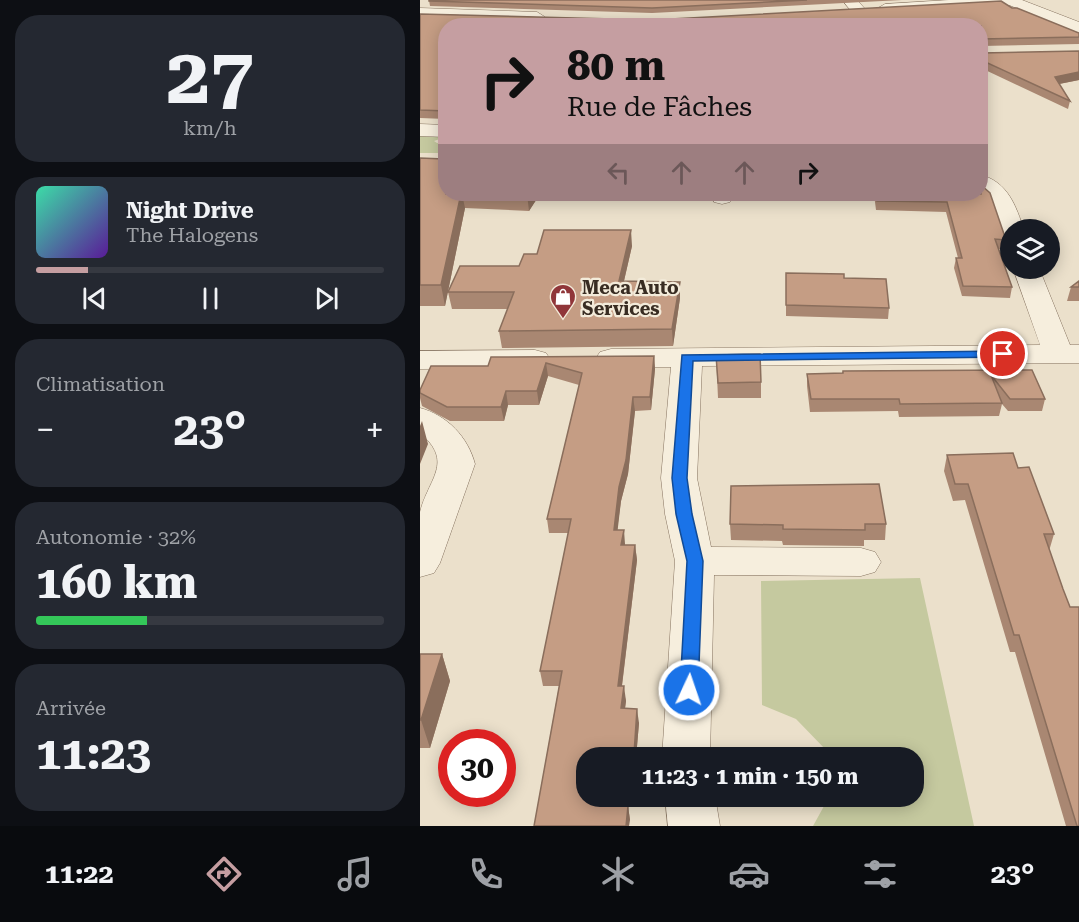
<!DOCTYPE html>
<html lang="fr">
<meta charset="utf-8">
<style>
:root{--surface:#171b24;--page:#242831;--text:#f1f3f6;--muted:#9ea1a6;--line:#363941;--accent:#c59ea1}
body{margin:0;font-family:"Roboto Serif",serif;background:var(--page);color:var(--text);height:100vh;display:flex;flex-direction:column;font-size:22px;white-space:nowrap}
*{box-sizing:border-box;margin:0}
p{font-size:20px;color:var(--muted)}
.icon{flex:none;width:33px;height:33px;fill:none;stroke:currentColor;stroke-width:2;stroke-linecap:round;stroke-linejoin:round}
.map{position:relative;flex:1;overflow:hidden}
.panel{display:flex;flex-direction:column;gap:15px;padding:15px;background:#0d0f14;width:420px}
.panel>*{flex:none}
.hud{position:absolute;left:18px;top:18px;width:550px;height:183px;border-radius:24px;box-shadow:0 3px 15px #0003;background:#c59ea1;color:#111;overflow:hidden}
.buttons{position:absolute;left:580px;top:219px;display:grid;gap:12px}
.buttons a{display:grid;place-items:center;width:60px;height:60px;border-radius:50%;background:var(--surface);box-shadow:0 3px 15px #0003;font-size:30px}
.speed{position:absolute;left:18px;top:729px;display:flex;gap:12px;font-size:30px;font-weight:700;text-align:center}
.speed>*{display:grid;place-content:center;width:78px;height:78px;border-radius:50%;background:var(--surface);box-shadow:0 3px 15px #0003;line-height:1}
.speed .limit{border:9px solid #d22;background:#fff;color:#111}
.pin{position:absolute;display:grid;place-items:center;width:51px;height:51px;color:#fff;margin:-26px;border:3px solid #fff;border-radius:50%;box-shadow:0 2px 6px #0007}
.me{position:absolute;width:66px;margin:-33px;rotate:3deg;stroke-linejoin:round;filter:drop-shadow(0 0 4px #0008)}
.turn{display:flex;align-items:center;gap:21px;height:126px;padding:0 30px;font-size:27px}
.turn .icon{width:78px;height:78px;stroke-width:2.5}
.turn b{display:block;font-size:42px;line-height:51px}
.lanes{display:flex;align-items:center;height:57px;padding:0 30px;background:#0003;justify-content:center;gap:30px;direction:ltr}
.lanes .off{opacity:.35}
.big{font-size:45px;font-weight:700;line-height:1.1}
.panel .card{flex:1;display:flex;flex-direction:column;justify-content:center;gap:9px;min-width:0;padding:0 21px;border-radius:24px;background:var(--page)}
.panel .dial{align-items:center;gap:0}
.dial b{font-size:78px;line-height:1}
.song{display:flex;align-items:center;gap:18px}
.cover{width:72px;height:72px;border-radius:9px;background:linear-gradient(135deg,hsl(160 70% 55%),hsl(270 70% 35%))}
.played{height:6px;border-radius:3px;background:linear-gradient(90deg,var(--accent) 15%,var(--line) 15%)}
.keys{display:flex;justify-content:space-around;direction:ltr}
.heat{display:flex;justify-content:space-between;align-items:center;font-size:33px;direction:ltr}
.charge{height:9px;border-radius:4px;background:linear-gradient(90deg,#34c759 32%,var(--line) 0)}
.trip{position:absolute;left:156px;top:747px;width:348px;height:60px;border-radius:24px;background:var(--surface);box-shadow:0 3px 15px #0003;font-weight:700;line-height:60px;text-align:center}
.tab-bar{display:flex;height:96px;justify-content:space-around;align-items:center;background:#090b0e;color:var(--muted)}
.tab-bar .icon{width:42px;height:42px}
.tab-bar .selected{color:var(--accent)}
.tab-bar b{font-size:27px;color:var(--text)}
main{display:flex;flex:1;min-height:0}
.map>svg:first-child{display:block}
</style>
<main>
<section class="panel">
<div class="card dial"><b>27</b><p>km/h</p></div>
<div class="card">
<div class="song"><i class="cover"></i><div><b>Night Drive</b><p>The Halogens</p></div></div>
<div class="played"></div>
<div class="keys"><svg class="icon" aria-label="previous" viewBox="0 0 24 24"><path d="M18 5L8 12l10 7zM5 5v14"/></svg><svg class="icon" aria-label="pause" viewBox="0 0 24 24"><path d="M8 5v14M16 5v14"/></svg><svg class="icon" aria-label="next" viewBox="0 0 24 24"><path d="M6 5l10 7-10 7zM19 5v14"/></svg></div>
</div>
<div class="card"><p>Climatisation</p>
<div class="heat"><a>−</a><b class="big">23°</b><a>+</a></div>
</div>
<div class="card"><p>Autonomie · 32%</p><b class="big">160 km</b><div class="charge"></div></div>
<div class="card"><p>Arrivée</p><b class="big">11:23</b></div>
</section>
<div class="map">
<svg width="659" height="826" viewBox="0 0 659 826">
<rect width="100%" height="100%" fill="#ebe0cb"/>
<!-- green -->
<path fill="#c5c99f" d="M0,136L25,137L14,141L17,143L25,142V153H0Z
M500,578L554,826H393L409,797L494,796V758L407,757V751L376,719L342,705L341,581Z"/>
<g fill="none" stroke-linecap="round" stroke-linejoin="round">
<defs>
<path id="minor" d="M422,0H437L446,10L438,15L433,13Z
M529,0H602L659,22V33L589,5L465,12L458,8L465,4Z
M0,8L117,12L125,17L117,22L0,18Z
M0,124L26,125V137L0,136Z
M561,175C588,182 596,206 604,230H591V237L583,235L570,201L561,193Z
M291,194H313L314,197L310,202L302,204L294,202Z
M593,268H619L650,345H659V363L282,366L277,478L291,547L441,548L455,552L461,562L455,572L441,576L294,575L290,758H242L255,561L245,514L241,478L251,367H191L180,364L176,358L180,352L191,349L620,345Z
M115,350L126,353L130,359L126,365L115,368L0,369V351Z
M0,408C27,415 48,437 55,464L20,563L14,573L0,577C0,558 0,530 0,512C8,479 35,462 0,433Z
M245,796H295L300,826H248Z"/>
</defs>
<!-- minor casing -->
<use href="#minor" stroke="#867360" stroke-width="1"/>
<!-- minor -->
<use href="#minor" fill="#f6eedd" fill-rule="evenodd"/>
</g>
<!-- wall -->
<path fill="#a98772" d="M9,0H482L232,13L10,6Z
M592,8L659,33V44L561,46V26H26V119L0,118V14L232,20Z
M659,51V80L639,84L650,101L648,109L561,68V52L562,53Z
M0,158L24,159L26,194H120L109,211L45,208L25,306H0Z
M339,194H372V196L339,195Z
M454,194H561L586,240L585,249H579L592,287L590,298L542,296L534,268L536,258H538L526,212L456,210Z
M212,246L204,281L260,298L253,346L82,348L79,331L88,309H32L28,292L99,266L117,254Z
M366,273L424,278L469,308L468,319L366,316Z
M659,281V301H647L651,287Z
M296,355L341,382V398H298Z
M234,356L235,369L231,410L215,411L208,474L201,501L197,530L205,545H215L217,560L202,686L206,701L205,708L219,723L216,758H166V796H195L194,806H208L210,820L114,826L139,686H123L120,671L148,533H129L127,519L159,385L128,376L119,405H88L84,421H30L2,406L0,398V390L68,366Z
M612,370L625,399L622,411H588L582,404L579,416L479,417L478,411L390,412L387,386V374L422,373L423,371Z
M527,455L598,468L634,534L629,551L659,826H646L595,652H590L545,500L533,501L524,471Z
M310,524H466L465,540H444V546L363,545L362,541L311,540Z
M0,654H22L30,681L10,748H0Z"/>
<!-- shaded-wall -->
<path fill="#8a6e5c" d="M659,72V80L634,85L635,77Z
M41,194H42L45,208L25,306L21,285Z
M107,194H120L109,211Z
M211,230L212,246L200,298L199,281Z
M260,282V298L253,346L252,329Z
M234,356L235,369L231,410L230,397Z
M126,363L128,376L119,405L117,391Z
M86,391L88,405L84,421L81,407Z
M213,397L215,411L208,474L201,501L196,544L194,530L199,487Z
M2,421L8,444L0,464V426Z
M204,530L205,544L203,560L201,545Z
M215,545L217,560L200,701L198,686Z
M22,654L30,681L10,748L1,720Z
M204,686L206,701L203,723L201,708Z
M217,709L219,723L216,758H214Z
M191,796H195L192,820L190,806Z
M208,806L210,820L209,826H206Z"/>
<!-- building -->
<path fill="#c59d84" stroke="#8a6e5c" stroke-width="1.5" d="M9,0H387L232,8L9,1Z
M581,1L592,8H597L659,33V37L561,39V26H26V111L0,110V14L232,20Z
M659,51V72L635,77L650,101L561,60V52L562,53Z
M26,157V194H41L21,285H0V158L24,159Z
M561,185L570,193L586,240L575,239L592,287L543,286L536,258H542L527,202L457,201L456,194H561Z
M124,230H211L199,281L260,282L252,329L79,331L94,292H28L40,266H99L104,254H117Z
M366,273L424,274V278L466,279L469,308L366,305Z
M659,281V287H651Z
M340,354L341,382L298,383L296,355Z
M234,356L230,397H213L206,460L199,487L194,530H204L201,545H215L198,686H204L201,708L217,709L214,754H196V758H166V796H191L190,806H208L206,826H114L142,671H120L151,519H127L162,373L126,363L117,391H86L81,407H27L0,393V390L11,366H68L71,357Z
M612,370L625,399H590L571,375L582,403L480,404L479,399H391L387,374L423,373V371Z
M593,453L598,468L609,467L634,534H624L643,589L650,607H659V826H657L599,635H594L548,484H535L527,455Z
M459,484L466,524H445V530L363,529V525L310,524L311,486Z
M0,654H22L1,720H0Z"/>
<!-- route -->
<path fill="#1a73e8" stroke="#114b97" stroke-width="1.5" d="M583,351L589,354L587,357L273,361L267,478L272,514L283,561L278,690L276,695L269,698L262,695L260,690L267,561L256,514L252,478L262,355Z"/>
<!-- icons -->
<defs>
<symbol id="shop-pin" viewBox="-11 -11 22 30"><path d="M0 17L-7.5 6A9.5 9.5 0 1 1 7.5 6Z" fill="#903639" stroke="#f3ebda"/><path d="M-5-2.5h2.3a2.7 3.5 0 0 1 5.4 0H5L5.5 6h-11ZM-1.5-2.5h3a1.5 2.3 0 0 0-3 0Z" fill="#fff"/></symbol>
</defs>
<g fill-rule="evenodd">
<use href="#shop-pin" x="128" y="282" width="30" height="40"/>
</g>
<g text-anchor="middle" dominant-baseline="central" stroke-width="4.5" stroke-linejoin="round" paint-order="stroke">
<!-- poi labels -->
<g font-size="18" font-weight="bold" fill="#382c22" stroke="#f3ebda" text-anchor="start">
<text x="162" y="287">Meca Auto<tspan x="162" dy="21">Services</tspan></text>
</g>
</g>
</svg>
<div class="buttons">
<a><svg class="icon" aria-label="layers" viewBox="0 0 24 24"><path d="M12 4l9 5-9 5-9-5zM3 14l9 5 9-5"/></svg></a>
</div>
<div class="speed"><div class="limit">30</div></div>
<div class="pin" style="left:583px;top:354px;background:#d93025"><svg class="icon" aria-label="arrive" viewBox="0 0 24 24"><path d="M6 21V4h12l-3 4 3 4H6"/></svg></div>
<svg class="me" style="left:269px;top:690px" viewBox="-20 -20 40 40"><circle r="17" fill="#1a73e8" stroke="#fff" stroke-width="3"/><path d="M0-11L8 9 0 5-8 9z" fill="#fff"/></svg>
<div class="trip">11:23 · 1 min · 150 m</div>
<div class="hud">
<div class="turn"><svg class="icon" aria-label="right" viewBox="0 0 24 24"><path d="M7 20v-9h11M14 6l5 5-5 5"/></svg><div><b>80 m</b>Rue de Fâches</div></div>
<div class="lanes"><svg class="icon off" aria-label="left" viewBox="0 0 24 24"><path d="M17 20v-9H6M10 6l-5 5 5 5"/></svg><svg class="icon off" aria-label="ahead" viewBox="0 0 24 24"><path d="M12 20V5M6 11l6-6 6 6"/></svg><svg class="icon off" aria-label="ahead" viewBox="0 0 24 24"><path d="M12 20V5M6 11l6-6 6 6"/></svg><svg class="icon" aria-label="right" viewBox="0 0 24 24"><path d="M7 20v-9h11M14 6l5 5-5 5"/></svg></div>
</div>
</div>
</main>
<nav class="tab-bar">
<b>11:22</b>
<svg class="icon selected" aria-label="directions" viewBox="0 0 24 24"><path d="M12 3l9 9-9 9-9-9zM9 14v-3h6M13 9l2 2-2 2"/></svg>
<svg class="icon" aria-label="music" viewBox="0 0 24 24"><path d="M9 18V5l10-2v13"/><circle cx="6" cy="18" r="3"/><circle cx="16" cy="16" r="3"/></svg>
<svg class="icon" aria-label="phone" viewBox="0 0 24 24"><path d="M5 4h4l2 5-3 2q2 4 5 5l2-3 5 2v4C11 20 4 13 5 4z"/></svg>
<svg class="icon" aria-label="climate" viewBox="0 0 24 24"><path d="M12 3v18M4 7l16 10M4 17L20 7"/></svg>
<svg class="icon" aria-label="car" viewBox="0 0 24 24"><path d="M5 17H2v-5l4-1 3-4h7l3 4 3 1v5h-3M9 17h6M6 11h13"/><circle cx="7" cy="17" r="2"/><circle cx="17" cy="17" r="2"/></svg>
<svg class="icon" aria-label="filters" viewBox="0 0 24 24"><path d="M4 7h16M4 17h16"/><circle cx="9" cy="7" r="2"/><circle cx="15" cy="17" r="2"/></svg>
<b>23°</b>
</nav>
